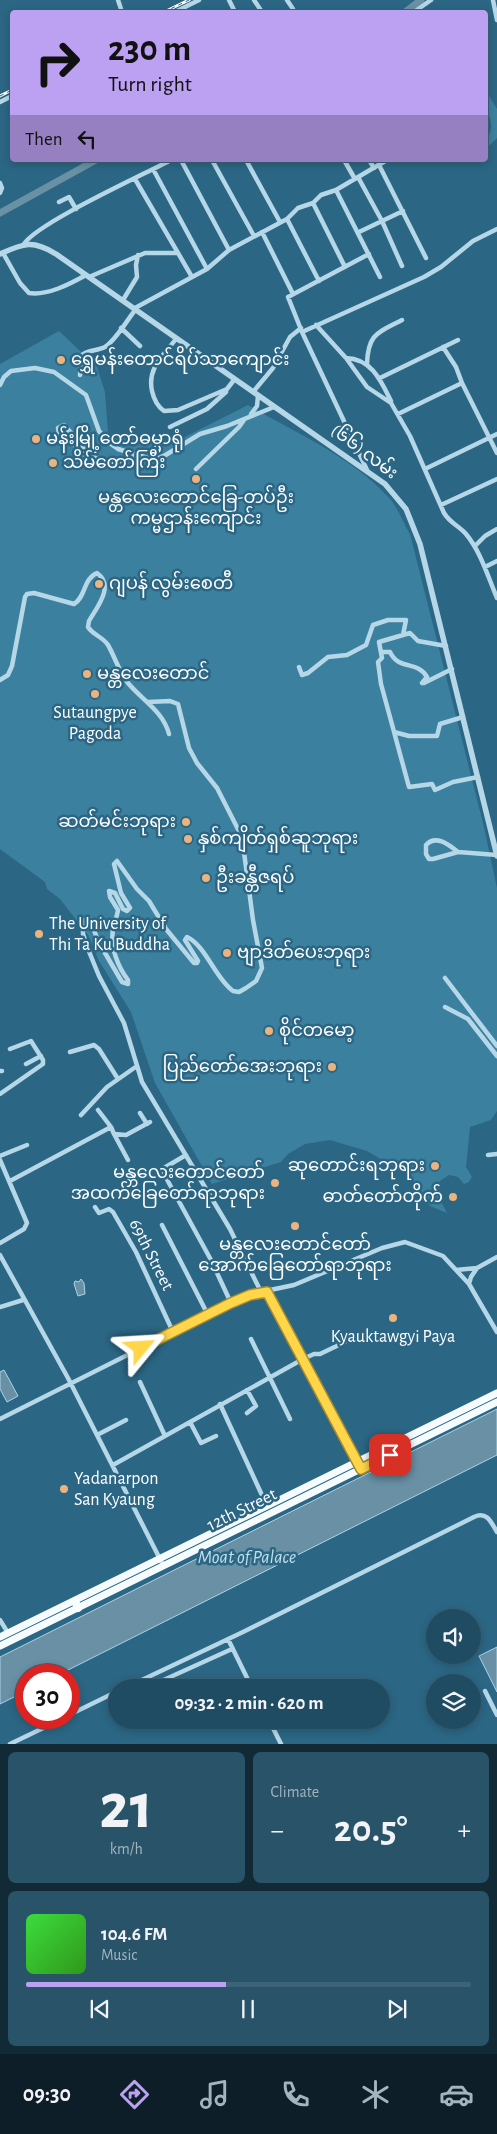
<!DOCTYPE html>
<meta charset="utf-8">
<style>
:root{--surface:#204c63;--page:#285369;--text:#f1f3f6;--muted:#a2b4be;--line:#3d6378;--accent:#bca0f2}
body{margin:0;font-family:"Alegreya Sans","Noto Sans Myanmar",sans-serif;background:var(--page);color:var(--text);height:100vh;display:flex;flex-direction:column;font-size:19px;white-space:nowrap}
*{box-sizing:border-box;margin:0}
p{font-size:16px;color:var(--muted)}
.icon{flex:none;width:28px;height:28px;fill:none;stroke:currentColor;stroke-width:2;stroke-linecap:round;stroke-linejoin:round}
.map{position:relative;height:1744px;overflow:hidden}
.sheet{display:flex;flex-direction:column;gap:8px;padding:8px;background:#122a36;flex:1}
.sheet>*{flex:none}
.hud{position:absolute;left:10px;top:10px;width:478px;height:152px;border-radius:5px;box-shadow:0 2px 8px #0003,0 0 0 1px var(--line);background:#bca0f2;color:#111;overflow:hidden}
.buttons{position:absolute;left:426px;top:1609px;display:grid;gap:10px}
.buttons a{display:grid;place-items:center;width:55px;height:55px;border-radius:50%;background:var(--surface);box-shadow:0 2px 8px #0003,0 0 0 1px var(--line);font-size:25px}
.speed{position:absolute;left:15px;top:1664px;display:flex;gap:10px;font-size:25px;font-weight:700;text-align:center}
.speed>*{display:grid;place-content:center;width:65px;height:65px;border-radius:50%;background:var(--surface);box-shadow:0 2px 8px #0003,0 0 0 1px var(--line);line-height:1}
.speed .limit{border:8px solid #d22;background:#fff;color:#111}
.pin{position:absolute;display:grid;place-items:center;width:42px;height:42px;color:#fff;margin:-21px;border-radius:10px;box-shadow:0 2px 8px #0006}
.me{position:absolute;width:55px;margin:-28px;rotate:63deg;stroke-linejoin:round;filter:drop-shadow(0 0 4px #0008)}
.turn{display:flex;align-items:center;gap:18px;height:105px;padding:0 15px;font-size:22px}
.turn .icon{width:65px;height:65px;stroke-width:2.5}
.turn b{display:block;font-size:35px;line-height:42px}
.then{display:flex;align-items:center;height:48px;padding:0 15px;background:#0003;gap:10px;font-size:19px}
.big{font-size:38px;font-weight:600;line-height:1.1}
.sheet .card{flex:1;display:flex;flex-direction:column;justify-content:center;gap:8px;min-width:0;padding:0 18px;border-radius:8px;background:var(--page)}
.sheet .dial{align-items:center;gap:0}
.dial b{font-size:65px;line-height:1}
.song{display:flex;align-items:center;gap:15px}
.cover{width:60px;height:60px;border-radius:8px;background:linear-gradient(135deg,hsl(120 70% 55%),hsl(110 70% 35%))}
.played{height:5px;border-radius:2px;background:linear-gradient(90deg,var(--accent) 45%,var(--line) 45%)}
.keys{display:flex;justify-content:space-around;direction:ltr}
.heat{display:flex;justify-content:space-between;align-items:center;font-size:28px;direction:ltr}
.sheet .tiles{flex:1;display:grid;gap:8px;grid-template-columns:1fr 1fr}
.card:last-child{grid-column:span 2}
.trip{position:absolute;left:108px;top:1679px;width:282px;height:50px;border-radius:25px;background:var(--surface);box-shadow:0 2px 8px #0003,0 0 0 1px var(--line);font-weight:600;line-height:50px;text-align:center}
.dock{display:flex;height:80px;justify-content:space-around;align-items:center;background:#0d1e28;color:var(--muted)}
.dock .icon{width:35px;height:35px}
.dock .on{color:var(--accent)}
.dock b{font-size:22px;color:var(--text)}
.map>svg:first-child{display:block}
</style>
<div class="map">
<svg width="497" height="1744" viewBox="0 0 497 1744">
<rect width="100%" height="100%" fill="#2b6684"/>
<!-- green -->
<path fill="#3c809f" d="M485,89L497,109V138L485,150V142C497,125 488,118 485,101C484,97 485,93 485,89Z
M59,331L97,367L105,392L108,433L177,441L248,405C294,432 354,458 389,498C398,507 403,523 410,534L483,823L497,888V1111L491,1120L470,1127L466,1167L472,1177L469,1182L464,1184L458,1177L449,1175L440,1181L436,1192L447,1213L430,1206L410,1176L367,1151L330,1140L305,1144L288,1154L281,1162L212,1184L155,1083L131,1012L99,961L88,935L60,899L47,889L45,882L0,849V364Z"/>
<!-- water -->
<path fill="#6990a4" stroke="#aad4e7" d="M81,1279L84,1283L85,1294L78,1296L74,1284L75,1281L79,1282Z
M4,1370L18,1396L7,1402L0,1389V1372Z
M497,1409V1455L58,1675H26V1691L0,1704V1657Z
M497,1647V1692L479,1656Z"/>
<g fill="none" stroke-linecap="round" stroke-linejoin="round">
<!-- river -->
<path stroke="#6990a4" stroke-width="7" d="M405,12L421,0
M0,213L96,160"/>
<!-- minor -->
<path stroke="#b5d7e7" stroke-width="4.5" d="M118,0L122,12
M229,0L235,12
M254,0L262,12
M287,0L293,9
M493,0L497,20
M175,12L199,0
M414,12L431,0
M0,102L12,96
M181,160L229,250
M212,160L254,236
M246,160L280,222
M344,160L355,179
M369,160L374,168
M379,165L426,258
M153,169L207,269
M358,177L382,221L402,266
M135,179L192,277
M0,183L2,188L0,193
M336,190L380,277
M59,202L69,197L76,209
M313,203L345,267
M287,219L319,281
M262,232L293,294
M359,232L403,211
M24,244C37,223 143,175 171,160
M3,253L20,283L29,293C47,296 70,284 86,275
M89,277L145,253H177
M123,300L137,277L136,265L138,255
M135,308L207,269L229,250L287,219L298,208L313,203L321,195L336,190L387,160
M316,325L346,358L367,387L391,403L410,436L444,513C450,523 459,526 466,534C481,552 488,577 497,598
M121,328L140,346
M302,332L424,277L441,267L473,241L497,229
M176,339C163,356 147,368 152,391C154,400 157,406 164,411L178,410L227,389L234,380
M443,347L456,367L462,383
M346,358C372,359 381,381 391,401
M367,364C368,334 377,333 402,320
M80,375L82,355C88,350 97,351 105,347C116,340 127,320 136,309
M380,378L458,340
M0,385L4,377L11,371L35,368L54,372L86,395L99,431L108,442L118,449L151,459L164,456L200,434L227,426L274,407
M253,392L273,368L290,337L301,328
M251,414L257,406L258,396
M398,414L462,383L497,453
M170,427L207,409L226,392
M67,430C72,440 78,456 91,456
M58,441L60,440L58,428L64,425L89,453L104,464L141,457
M196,469L239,427L244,420
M425,469L497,434
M367,470L302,332L288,297L369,254
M441,505L497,479
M475,546L485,536L497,529
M485,567L497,561
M403,635L410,633L418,641L446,646
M382,652H390C399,671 417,660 427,677L422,683
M299,667L302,675L308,673L328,657L347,655L366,645L373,625L388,620H406L403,635L379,642L382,658L378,662L381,684L409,787L432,784L435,790L453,782L478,777
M0,680L8,675L12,666L25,597L27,594L34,593L74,604C86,597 83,579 97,573C115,586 97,607 89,621L88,627C93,635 103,637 108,645C115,657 119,672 128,683C142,700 163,711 169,734
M424,683L452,669
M148,702L170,701L178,704L189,748L197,763L217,788L242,837L253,920L262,968L256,981L246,988L239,992L233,991C215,978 206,946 187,937L185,940L198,961L197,963H194L166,929L149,901L137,889L117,861L114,864L121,893L130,908L127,911L123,909L115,893L109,891L110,897L118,910C117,917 114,923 113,930C110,947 118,967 128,980V984L122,982L98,941L90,919L87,918L83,922V934L88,949L99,976L124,1023L142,1082L230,1229L261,1292
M394,732L409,736H437L440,724L463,717
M458,852C449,845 436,834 426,845V854L429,859H433L458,852L497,855
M445,978L497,1046
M445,1007L468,1019L497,1056
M70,1052L94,1045L99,1049L118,1079
M26,1064L41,1056
M0,1071H2
M0,1094L43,1064V1060L31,1041L10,1049
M98,1110L111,1127
M140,1113L147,1124
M81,1115L107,1087L137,1066
M114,1134L128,1160
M186,1155L164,1168V1174L211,1260L231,1303
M488,1155L497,1154
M0,1156L27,1145
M0,1160L27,1223L24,1229L0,1243
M10,1181L111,1127L114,1134L126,1135L150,1122
M95,1207L99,1213L109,1209L113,1212L136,1252L173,1332
M162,1225L208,1315
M0,1255L68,1378L163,1565
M456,1270L477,1268L497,1257
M469,1284L471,1277L477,1268
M267,1292L358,1463
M0,1307L23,1300
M251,1339L290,1419
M140,1382L165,1436
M220,1404L267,1506
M247,1413L256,1406L247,1390
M0,1419L231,1303L256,1293L294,1285L382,1248L405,1242L443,1256L469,1284L497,1332
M190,1422L201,1443L216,1436
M97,1435L126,1420
M113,1465L303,1359L314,1354H320L345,1342
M0,1620L8,1633
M228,1639L252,1688
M125,1688L243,1632L474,1517C487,1511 491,1522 497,1532
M146,1688L232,1649
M485,1691L497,1715
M69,1715L116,1692
M269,1720L281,1744
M10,1744L64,1718"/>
<!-- tertiary -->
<path stroke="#b5d7e7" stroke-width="5.5" d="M0,254C24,243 33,240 56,254L385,484L406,509L420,544L497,856"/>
<!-- primary -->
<path stroke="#f6fbfe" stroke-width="7" d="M0,1637L497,1393
M0,1646L497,1402"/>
<!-- trunk -->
<path stroke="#fafdfe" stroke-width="8" d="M75,1601L78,1608"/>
<defs>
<path id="rail" d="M164,12L189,0
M0,96L12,90"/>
</defs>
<!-- rail casing -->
<use href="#rail" stroke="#fff" stroke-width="3"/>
<!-- rail -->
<use href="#rail" stroke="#2b6684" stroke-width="1" stroke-dasharray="4" stroke-linecap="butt"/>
</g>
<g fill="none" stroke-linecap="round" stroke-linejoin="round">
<defs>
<path id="route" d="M141,1348L231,1303L250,1295L267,1292L361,1469L390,1455"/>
</defs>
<!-- route casing -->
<use href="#route" stroke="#a68a30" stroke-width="12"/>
<!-- route -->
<use href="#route" stroke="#ffd54a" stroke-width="9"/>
</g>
<!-- markers -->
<g fill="#edb37e" stroke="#2b6684" stroke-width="2">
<circle cx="61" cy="360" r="5"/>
<circle cx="36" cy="439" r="5"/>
<circle cx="53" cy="463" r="5"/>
<circle cx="196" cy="479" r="5"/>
<circle cx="99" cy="584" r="5"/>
<circle cx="87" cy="674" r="5"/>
<circle cx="95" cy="694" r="5"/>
<circle cx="186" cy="822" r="5"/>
<circle cx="188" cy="839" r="5"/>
<circle cx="206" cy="878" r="5"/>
<circle cx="39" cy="934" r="5"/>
<circle cx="227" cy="953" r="5"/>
<circle cx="269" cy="1031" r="5"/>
<circle cx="332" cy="1067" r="5"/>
<circle cx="435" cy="1166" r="5"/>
<circle cx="275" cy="1183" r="5"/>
<circle cx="453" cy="1197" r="5"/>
<circle cx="295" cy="1226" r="5"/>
<circle cx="393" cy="1318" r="5"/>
<circle cx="64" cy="1489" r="5"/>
</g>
<g text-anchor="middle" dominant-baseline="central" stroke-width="5" stroke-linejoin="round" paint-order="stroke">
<!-- poi labels -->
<g font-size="18" fill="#fff" stroke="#2b6684" text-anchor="start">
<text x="71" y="360">ရွှေမန်းတောင်ရိပ်သာကျောင်း</text>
<text x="46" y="439">မန်းမြို့တော်ဓမ္မာရုံ</text>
<text x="63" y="463">သိမ်တော်ကြီး</text>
<text x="196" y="498" text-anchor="middle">မန္တလေးတောင်ခြေ-တပ်ဦး<tspan x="196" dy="21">ကမ္မဌာန်းကျောင်း</tspan></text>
<text x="109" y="584">ဂျပန် လွမ်းစေတီ</text>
<text x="97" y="674">မန္တလေးတောင်</text>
<text x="95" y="713" text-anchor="middle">Sutaungpye<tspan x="95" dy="21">Pagoda</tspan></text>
<text x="176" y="822" text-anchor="end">ဆတ်မင်းဘုရား</text>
<text x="198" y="839">နှစ်ကျိတ်ရှစ်ဆူဘုရား</text>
<text x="216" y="878">ဦးခန္တီဇရပ်</text>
<text x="49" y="924">The University of<tspan x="49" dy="21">Thi Ta Ku Buddha</tspan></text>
<text x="237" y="953">ဗျာဒိတ်ပေးဘုရား</text>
<text x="279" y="1031">စိုင်တမော့</text>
<text x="322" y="1067" text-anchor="end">ပြည်တော်အေးဘုရား</text>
<text x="425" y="1166" text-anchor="end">ဆုတောင်းရဘုရား</text>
<text x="265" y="1173" text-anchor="end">မန္တ‌လေးတောင်တော်<tspan x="265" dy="21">အထက်ခြေတော်ရာဘုရား‌</tspan></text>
<text x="443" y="1197" text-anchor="end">ဓာတ်တော်တိုက်</text>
<text x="295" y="1245" text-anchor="middle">မန္တ‌လေးတောင်တော်<tspan x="295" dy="21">အောက်ခြေတော်ရာဘုရား‌</tspan></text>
<text x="393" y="1337" text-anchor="middle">Kyauktawgyi Paya</text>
<text x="74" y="1479">Yadanarpon<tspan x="74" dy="21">San Kyaung</tspan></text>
</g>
<!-- street labels -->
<g font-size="18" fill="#fff" stroke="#2b6684">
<text transform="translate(364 452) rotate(37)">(၆၆) လမ်း</text>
<text transform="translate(151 1255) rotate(63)">69th Street</text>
<text transform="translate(242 1510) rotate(-26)">12th Street</text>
</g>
<!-- water labels -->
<g font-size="19" font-style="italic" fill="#c1e0ee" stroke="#2b6684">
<text x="247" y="1557">Moat of Palace</text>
</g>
</g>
</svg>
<div class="buttons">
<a><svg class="icon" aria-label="sound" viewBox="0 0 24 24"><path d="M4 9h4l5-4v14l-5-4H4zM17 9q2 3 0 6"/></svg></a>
<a><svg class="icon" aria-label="layers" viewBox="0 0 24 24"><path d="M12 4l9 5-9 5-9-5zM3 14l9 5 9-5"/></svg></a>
</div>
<div class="speed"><div class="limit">30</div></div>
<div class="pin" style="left:390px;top:1455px;background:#d93025"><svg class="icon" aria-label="arrive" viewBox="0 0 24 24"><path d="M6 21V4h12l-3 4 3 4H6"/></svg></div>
<svg class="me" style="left:141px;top:1348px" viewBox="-20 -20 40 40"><path d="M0-17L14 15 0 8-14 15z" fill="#ffd54a" stroke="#fff" stroke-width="4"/></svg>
<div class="trip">09:32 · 2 min · 620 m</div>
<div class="hud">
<div class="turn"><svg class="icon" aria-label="right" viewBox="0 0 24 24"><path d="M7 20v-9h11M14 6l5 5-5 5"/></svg><div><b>230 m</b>Turn right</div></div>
<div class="then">Then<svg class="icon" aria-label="left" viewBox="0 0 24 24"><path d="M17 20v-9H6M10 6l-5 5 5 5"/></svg></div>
</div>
</div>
<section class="sheet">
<div class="tiles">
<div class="card dial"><b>21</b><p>km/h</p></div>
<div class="card"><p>Climate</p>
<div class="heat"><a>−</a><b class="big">20.5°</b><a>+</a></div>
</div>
<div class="card">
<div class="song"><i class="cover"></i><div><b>104.6 FM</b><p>Music</p></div></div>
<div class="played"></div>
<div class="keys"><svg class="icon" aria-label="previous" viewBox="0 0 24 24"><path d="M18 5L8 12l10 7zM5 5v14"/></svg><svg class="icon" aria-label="pause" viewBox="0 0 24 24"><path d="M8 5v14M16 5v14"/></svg><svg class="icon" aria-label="next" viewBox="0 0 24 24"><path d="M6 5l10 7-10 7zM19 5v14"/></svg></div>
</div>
</div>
</section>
<nav class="dock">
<b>09:30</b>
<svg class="icon on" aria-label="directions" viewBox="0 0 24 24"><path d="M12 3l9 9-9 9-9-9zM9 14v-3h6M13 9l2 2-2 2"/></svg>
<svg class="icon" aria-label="music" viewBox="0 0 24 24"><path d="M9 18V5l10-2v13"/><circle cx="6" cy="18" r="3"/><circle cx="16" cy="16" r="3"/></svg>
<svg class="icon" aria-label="phone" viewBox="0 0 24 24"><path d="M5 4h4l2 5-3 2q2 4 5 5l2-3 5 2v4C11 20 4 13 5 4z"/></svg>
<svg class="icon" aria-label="climate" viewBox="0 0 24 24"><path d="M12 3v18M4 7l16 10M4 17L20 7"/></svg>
<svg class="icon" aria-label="car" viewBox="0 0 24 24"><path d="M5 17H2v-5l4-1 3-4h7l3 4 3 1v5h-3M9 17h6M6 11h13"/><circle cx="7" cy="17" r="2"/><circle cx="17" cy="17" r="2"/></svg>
</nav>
